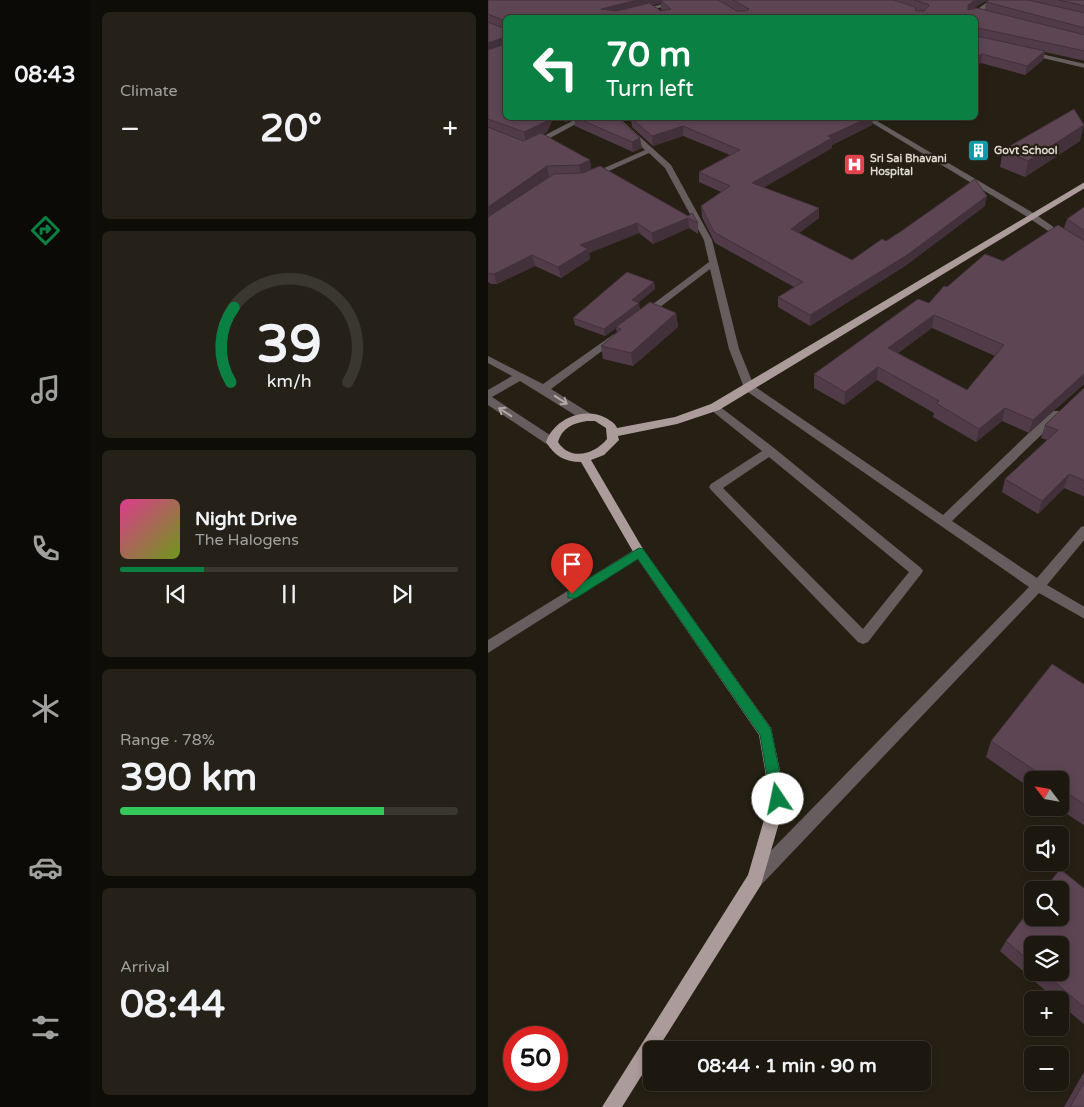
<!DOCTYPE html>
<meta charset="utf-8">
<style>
:root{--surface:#1c180f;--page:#252118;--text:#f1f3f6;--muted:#a0a09e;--line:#3a372f;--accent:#0b8043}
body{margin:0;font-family:"Varela Round",sans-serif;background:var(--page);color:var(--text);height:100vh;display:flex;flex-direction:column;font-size:19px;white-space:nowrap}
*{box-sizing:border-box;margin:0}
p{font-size:16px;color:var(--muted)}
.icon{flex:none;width:28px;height:28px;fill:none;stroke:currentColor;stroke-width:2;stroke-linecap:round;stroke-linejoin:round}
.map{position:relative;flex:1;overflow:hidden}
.drawer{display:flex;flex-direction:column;gap:12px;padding:12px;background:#0f0d08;width:398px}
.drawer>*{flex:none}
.guide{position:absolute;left:15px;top:15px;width:475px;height:105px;border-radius:8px;box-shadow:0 2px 8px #0003,0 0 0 1px var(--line);background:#0b8043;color:#fff;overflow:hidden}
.needle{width:32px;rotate:301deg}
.fabs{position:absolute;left:536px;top:771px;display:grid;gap:10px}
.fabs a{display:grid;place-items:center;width:45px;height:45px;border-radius:8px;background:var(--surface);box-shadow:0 2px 8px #0003,0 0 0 1px var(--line);font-size:25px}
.speed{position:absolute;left:15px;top:1026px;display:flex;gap:10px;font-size:25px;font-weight:700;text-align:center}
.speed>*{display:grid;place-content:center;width:65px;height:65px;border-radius:50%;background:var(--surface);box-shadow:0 2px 8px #0003,0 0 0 1px var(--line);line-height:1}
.speed .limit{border:8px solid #d22;background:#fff;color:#111}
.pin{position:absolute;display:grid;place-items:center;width:42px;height:42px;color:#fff;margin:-51px -21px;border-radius:50% 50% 50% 0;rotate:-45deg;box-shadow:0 0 5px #0007}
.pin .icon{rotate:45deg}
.me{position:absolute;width:55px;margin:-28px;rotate:349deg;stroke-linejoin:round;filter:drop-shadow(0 0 4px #0008)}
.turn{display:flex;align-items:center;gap:18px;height:105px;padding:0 20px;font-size:22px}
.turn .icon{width:65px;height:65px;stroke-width:2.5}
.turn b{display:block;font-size:35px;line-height:42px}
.big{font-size:38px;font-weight:700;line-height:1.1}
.drawer .widget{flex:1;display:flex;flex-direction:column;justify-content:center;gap:8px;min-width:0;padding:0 18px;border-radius:8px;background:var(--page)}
.drawer .dial{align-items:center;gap:0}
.dial svg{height:130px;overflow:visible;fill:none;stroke:var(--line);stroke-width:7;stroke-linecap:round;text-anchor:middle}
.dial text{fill:var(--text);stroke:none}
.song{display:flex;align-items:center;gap:15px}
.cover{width:60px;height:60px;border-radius:8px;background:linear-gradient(135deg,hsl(330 70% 55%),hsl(80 70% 35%))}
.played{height:5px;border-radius:2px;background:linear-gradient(90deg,var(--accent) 25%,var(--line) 25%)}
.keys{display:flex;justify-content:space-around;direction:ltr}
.heat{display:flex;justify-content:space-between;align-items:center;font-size:28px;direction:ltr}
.charge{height:8px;border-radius:4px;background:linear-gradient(90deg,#34c759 78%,var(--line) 0)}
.trip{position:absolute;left:155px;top:1041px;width:288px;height:50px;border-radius:8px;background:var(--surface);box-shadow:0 2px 8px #0003,0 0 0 1px var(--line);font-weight:700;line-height:50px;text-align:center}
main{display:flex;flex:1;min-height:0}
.menu{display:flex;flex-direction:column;width:90px;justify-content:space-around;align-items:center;background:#0b0a06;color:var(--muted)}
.menu .icon{width:35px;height:35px}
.menu .active{color:var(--accent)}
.menu b{font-size:22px;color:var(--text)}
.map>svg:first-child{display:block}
</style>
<main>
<nav class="menu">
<b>08:43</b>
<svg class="icon active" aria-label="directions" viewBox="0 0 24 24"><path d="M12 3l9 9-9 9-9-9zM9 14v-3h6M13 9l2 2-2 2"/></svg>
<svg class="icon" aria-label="music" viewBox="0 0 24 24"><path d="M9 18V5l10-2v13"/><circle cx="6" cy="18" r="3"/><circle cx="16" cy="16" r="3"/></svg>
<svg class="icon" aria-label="phone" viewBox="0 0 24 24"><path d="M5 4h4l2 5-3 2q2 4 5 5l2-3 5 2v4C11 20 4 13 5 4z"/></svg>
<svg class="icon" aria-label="climate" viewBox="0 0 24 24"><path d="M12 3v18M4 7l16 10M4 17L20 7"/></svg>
<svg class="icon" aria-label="car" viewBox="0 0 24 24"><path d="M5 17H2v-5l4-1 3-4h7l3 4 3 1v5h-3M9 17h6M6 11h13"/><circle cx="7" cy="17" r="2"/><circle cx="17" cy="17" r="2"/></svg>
<svg class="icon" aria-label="filters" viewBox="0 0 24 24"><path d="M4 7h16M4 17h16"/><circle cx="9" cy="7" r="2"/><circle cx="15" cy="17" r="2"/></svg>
</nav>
<section class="drawer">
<div class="widget"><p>Climate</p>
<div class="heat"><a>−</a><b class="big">20°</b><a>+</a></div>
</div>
<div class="widget dial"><svg viewBox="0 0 100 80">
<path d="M14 69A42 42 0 1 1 86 69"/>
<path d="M14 69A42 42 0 0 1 16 23" stroke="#0b8043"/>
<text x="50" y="56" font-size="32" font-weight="700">39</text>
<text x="50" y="72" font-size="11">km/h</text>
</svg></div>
<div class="widget">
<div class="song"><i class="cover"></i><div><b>Night Drive</b><p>The Halogens</p></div></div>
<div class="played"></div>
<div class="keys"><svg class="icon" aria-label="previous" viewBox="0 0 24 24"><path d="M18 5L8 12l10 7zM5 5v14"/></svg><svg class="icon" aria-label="pause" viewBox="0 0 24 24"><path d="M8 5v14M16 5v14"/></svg><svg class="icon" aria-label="next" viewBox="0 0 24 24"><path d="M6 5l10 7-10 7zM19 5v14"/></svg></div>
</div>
<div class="widget"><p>Range · 78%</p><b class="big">390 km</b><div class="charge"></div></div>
<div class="widget"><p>Arrival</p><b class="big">08:44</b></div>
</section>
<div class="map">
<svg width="597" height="1107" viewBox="0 0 597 1107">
<rect width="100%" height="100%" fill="#262014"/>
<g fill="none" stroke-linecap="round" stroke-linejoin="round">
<!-- minor -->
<path fill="#665e5e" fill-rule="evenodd" d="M192,0H203L130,18H116Z
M502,0H509L485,18H477Z
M540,51L597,64V68L538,54V52Z
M90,118H99L49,145L42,143Z
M123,118H131L183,165L224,240L251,349L266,386L455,515L564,411H572L573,414L572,417L464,521L549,578L593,527L597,526V539L559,585L597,607V619L551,593L273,885L267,887L261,885L259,879L261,873L541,587L257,390L241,349L222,269L159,317H153V313L221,262L216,240L177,168L161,153L105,178L98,176L157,150Z
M376,118H384L547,214L597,249V256L541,218Z
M126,334L130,335V339L63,389L103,414L104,417L103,420H95L32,381L4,397L68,439L70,442L68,445H60L0,405V390L24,376L0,363V356L55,384Z
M227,403L286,448L433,568L435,571L433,574L380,642L375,644L370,642L223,490L221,487L223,484L274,451L223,410L222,407ZM281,457L421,572L375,629L235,488Z
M151,547L155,549L157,552L155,555L0,653V640Z"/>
<!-- major -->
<path fill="#ab9b9b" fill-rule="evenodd" d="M597,182V188L231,410L189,424L130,436L131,440L116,455L103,460L155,549L283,728L298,799L273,885L169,1050H164V1059L134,1107H114L260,875L282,799L271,735L147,555L93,462C76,462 67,456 58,442C66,419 96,406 118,418C123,421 127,423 129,428L187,417L223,404ZM99,421H107L118,428L119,439C106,455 82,461 70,442C74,428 85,423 99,421Z"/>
</g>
<!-- wall -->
<path fill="#513b48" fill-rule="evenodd" d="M0,0H499L486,8L497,10L498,2L501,0H597V61L557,52L555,60L537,75L493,63L488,66V18H18L59,132L55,134L102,160L103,169L112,166L210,223V234L201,228L165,244L151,233L101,253L102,259L73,278L47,266L9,284H3L0,282ZM173,3V10L175,11H173L164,5Z
M69,118H129L154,148L145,152L87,126L86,118L78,122Z
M133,118H385L384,125L344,145V148L275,188L331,208V218L311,233L364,260L398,241L497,206L417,266L322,326L290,307V297L306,287L227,243L214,217L213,206L233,192L211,182V172L242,155L195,136L165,146L144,127L143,119L136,120Z
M386,118H400L393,121Z
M592,141L537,177L512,167L515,150Z
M596,207L597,383L541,433L514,421L488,442L445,417L446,413L389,380L356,405L326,388V374L441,303L459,287L515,261L576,228L579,219ZM444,328L507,356L479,390L410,353Z
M166,282L167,289L150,303L152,309L188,313L190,327L145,366L115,359L113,346L129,333L128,328L117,336L87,325L85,318Z
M597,387V497L576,488L550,514L514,492L517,479L559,440L553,438L557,425Z
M597,685V826L570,808H572V780H545V790L498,757L503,741Z
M597,889V1025L572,1004V1000H568L512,951L518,941ZM545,945L572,972H545Z
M597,1070V1107H576Z"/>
<!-- shaded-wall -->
<path fill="#42303b" d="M149,0H185L173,1V3L117,18L113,9Z
M487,0H499L479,13L480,5Z
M17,37L18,47L0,53V43Z
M557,51L555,60L537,75L539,66Z
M494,54L493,63L488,66V58Z
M59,118H66L59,132L38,142L36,132Z
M77,118H86L78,122Z
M136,118H142L143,119L136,120Z
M380,118H385L384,125L344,145V148L264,194V183L340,136Z
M393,118H400L393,121Z
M596,125L592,141L537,177L540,161Z
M195,126V136L165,146L164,136Z
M152,138L154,148L145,152L144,142Z
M102,160L103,170L93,175L91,165Z
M59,166L61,176L0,220V207Z
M499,196L497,206L417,266L322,326V315Z
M331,208V218L303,239V229Z
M200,218L201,228L165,244L164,233Z
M149,223L151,233L101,253L102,259L73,278L70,267L92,245Z
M44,255L47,266L9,284L6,274Z
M166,282L167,289L145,307L144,300Z
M151,303L152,311L128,327V328L117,336L116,329Z
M188,313L190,327L145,366L143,353Z
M446,315L444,328L399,361L400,348Z
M390,367L389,380L356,405L357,392Z
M597,373L596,383L541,433L545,420Z
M517,408L514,421L488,442L491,429Z
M581,474L576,488L550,514L554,501Z"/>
<!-- building -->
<path fill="#5e4554" stroke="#42303b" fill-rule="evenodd" d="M0,0H149L113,9L129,11L161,3L173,11L183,9L173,1L176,0H230L249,11H259L261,9L245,0H406L427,7L428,11H436L441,6L440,4L426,0H487L480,5V10L489,8L597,35V51L490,28L488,30V18H18V118H59L57,122L36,132L0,119V50L17,44V37L0,43V22L17,29V21L0,14Z
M501,0H540L597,13V28L498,2Z
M571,0H597V6Z
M488,30L489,36L557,51L539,66L494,54L488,58Z
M586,109L596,125L540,161L515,150Z
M89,118H129L152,138L144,142Z
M143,118H380L340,136L344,138L264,183L331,208L303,229L364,260L394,239L398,241L412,232L487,179L499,196L419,255L322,315L290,297L315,282L226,232L213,206L242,186L211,172L252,150L195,126L164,136Z
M0,127L35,141L53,133L102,160L91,165L59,166L0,207Z
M112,166L200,216L204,213L210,223L200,218L164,233L149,223L92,245L100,249L70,267L44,255L6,274L0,273V217L66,174L95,173Z
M596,207H597V231L579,219Z
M570,225L597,241V373L545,420L517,408L491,429L448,403L451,401L390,367L357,392L326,374L430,299L441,303L456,286L459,287L497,254L515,261ZM446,315L516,345L479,390L400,348Z
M139,272L166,282L144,300L151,303L116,329L85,318Z
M162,302L188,313L143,353L113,346L133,329L128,327Z
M597,387V481L581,474L554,501L517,479L570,430L557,425Z
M564,664L597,685V805L572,788V780H561L503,741Z
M572,869L597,889V1008L555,972H572V945H545V964L518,941L545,905V918H572V890H556Z
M597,1080V1107H582Z"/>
<!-- one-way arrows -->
<defs><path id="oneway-shaft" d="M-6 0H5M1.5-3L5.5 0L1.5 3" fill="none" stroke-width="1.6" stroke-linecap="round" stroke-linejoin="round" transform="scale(1.25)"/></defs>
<g stroke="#afa8a4">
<use href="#oneway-shaft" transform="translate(73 400) rotate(33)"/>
<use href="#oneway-shaft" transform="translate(17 412) rotate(-147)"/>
</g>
<!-- route -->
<path fill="#0b8043" stroke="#07532c" d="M151,548L155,549L283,729L297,799L295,804L290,806L285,804L283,799L272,735L150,559L88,598H80V591Z"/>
<!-- icons -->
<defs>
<symbol id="building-square" viewBox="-11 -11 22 22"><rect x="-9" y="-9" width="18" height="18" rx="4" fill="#0f9aa8" stroke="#262014"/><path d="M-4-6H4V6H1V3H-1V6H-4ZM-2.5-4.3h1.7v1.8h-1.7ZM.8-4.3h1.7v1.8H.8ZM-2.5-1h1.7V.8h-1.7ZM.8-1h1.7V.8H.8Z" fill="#fff"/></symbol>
<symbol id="hospital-square" viewBox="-11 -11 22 22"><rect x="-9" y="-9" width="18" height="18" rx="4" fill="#e0444e" stroke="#262014"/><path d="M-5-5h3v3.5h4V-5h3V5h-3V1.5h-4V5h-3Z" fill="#fff"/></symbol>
</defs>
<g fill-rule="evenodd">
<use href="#building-square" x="478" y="138" width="25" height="25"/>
<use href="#hospital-square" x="354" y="152" width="25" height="25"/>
</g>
<g text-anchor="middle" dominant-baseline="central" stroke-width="4.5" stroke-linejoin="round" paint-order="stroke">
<!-- far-poi labels -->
<g font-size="11" font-weight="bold" fill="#dfdad3" stroke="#262014" text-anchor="start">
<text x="506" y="150">Govt School</text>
<text x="382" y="158">Sri Sai Bhavani<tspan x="382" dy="13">Hospital</tspan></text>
</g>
</g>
</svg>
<div class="fabs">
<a><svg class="needle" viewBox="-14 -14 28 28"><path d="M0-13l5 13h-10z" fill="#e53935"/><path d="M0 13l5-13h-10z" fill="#a0a09e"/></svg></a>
<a><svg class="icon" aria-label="sound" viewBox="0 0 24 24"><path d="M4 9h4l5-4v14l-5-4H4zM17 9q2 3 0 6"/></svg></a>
<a><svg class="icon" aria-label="search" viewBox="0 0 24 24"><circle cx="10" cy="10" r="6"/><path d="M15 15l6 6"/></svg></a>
<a><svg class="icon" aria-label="layers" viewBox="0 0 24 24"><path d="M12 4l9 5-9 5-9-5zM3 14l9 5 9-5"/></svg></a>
<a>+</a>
<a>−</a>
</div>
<div class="speed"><div class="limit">50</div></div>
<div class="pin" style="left:84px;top:594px;background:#d93025"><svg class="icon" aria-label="arrive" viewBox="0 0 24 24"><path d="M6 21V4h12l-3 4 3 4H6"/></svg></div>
<svg class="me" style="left:290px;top:799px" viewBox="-20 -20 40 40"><circle r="19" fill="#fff"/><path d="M0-13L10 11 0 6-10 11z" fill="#0b8043"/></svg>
<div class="trip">08:44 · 1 min · 90 m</div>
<div class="guide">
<div class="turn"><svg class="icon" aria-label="left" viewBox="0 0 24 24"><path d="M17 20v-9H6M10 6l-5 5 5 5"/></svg><div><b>70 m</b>Turn left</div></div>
</div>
</div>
</main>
